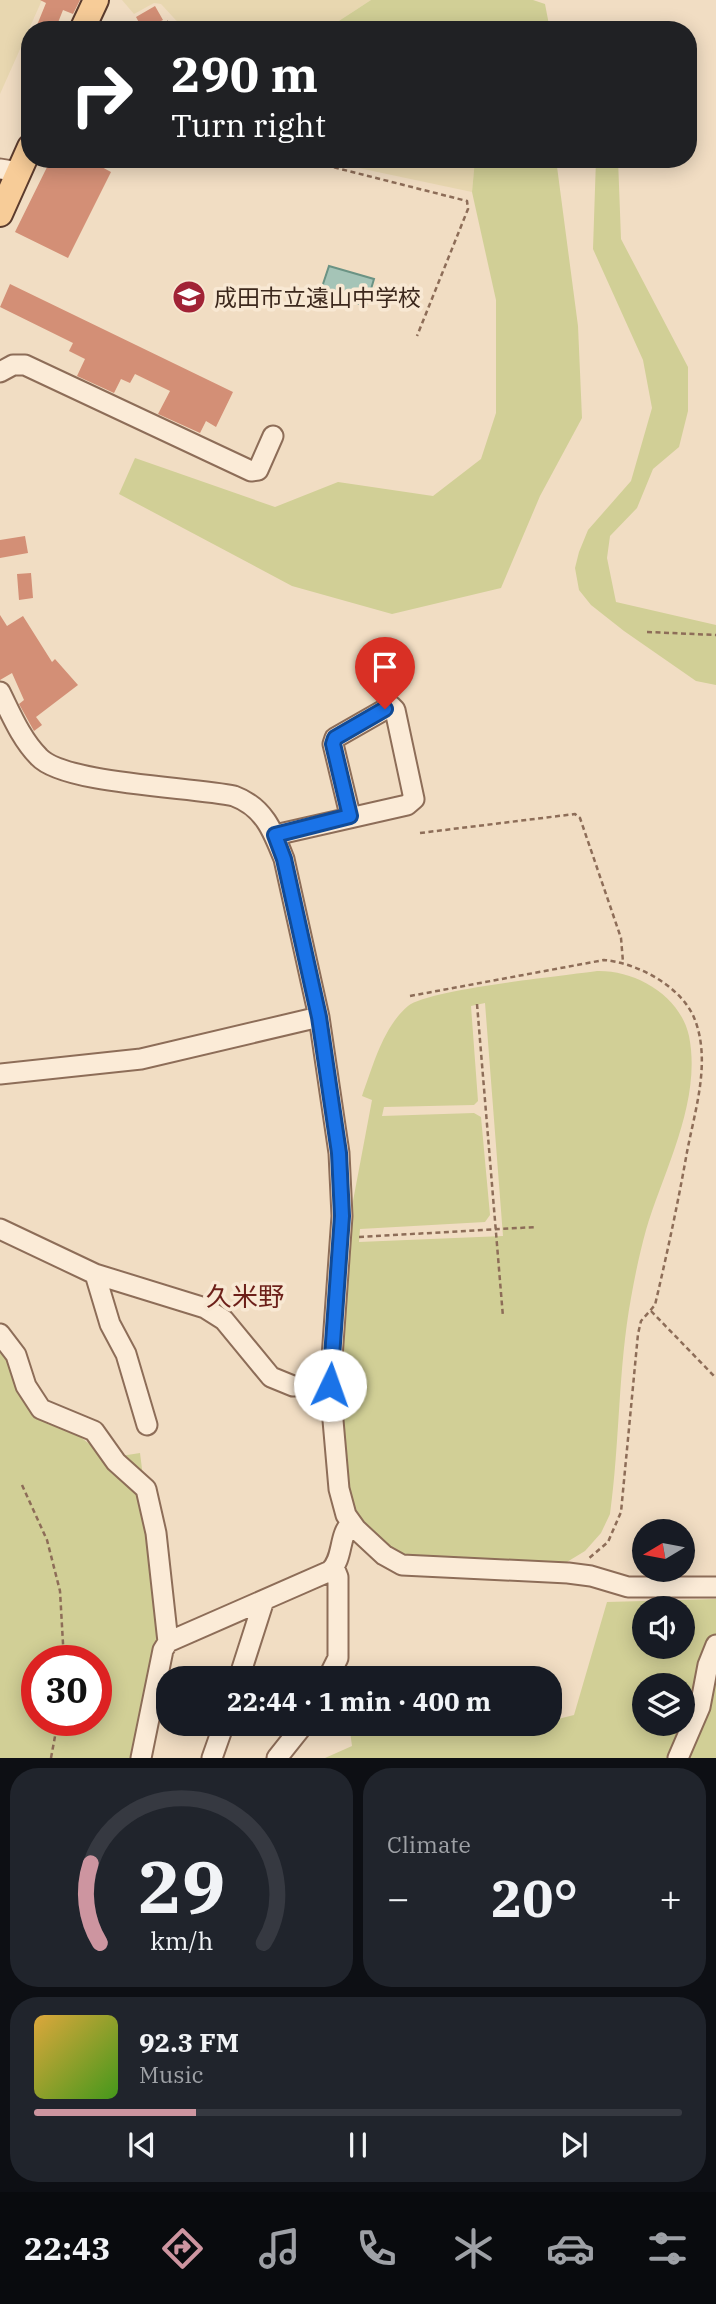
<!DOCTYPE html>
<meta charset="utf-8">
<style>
:root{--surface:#171b24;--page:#20242c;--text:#f1f3f6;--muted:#9ea1a6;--line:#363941;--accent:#cd95a0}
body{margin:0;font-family:"IBM Plex Serif","Noto Sans JP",serif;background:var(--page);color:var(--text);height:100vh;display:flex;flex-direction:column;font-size:26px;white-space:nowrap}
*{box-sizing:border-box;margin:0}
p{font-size:23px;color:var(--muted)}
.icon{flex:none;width:38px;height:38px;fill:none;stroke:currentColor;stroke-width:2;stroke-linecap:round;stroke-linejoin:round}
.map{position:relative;height:1758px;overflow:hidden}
.drawer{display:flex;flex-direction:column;gap:10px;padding:10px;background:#0d0f14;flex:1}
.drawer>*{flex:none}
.guide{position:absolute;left:21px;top:21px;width:676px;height:147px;border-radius:28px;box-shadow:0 4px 18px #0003;background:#202124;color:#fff;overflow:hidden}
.needle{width:46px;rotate:260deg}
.tools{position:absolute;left:632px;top:1519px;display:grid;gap:14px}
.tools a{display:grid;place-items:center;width:63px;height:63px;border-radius:50%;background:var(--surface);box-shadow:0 4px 18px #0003;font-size:35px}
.speed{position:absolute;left:21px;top:1645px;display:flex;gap:14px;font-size:35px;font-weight:700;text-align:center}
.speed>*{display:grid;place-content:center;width:91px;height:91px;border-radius:50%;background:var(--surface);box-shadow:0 4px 18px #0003;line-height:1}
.speed .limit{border:10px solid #d22;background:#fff;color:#111}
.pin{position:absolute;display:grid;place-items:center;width:60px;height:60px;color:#fff;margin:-72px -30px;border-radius:50% 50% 50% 0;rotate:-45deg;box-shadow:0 0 7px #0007}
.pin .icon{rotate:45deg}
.me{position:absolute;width:77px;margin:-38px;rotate:3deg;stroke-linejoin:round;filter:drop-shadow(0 0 5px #0008)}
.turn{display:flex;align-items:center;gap:24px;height:147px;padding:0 35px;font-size:32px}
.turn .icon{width:91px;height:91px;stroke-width:2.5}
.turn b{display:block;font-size:49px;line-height:60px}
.big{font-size:52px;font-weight:700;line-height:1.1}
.drawer .tile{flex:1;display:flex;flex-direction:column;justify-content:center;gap:10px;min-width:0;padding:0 24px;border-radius:28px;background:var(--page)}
.drawer .dial{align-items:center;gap:0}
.dial svg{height:182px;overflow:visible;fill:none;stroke:var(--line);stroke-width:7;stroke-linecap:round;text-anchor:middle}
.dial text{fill:var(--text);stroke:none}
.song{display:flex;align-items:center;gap:21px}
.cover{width:84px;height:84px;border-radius:10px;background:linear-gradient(135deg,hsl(40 70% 55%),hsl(100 70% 35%))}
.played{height:7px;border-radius:4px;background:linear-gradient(90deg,var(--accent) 25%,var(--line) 25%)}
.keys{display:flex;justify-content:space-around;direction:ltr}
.heat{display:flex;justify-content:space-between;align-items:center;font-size:38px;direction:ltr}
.drawer .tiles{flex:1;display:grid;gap:10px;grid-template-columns:1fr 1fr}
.tile:last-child{grid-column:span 2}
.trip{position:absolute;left:156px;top:1666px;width:406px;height:70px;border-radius:28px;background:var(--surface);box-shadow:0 4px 18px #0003;font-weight:700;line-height:70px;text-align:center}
.tab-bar{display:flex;height:112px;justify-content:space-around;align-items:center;background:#090b0e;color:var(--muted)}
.tab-bar .icon{width:49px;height:49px}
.tab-bar .on{color:var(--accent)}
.tab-bar b{font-size:32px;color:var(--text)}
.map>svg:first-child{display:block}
</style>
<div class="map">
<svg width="716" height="1758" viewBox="0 0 716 1758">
<rect width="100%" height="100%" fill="#f1ddc3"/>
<!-- farmland -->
<path fill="#e8d7b0" d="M0,0H42L0,94Z
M122,0H371L325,30H185L161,4L154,3L134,14Z
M316,159H475L472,192Z"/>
<!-- green -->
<path fill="#d1cf96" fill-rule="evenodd" d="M371,0H533L545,4L550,30H325Z
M475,159H556L578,326L582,418L540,496L501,588L392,614L292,586L119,494L135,458L275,507L338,482L433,496L481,459L496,413V300L472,192Z
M596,159H618L621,239L688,367V411L679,447L653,469L637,508L610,536L607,558L616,602L716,625V685L696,681L624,631L591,605L579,590L575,568L579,552L588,530L631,481L652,408L643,360L593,249Z
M597,971C635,970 680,995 689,1036C702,1101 664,1170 646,1230C640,1252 635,1275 631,1298C618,1369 620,1442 610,1514L601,1533L585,1551L562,1565L403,1559L366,1529L348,1499L337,1373L350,1217L372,1100L362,1096C373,1066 383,1027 408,1006C429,989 563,976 597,971ZM485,1003L503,1236L359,1242L360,1229L485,1222L490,1215L481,1117L474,1113L382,1116L384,1107L474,1105L478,1101L471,1006Z
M0,1335L30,1401L48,1424L75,1433L108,1458L140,1453L157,1588L158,1638L135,1758H0ZM37,1661H96V1720H37Z
M716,1599V1758H325L352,1746L349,1724H422L502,1732L550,1724V1721L574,1715L607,1602ZM644,1608H682V1647H644ZM644,1685H682V1724H644Z"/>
<!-- water -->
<path fill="#a5c4b7" stroke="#6b9384" stroke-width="2" d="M329,266L374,279L366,306L320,293Z"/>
<!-- building -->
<path fill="#d38f76" d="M40,0H80L73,14L63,10L55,30H35L46,3Z
M155,6L163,20L143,30L136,17Z
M51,159H87L111,172L68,258L15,232Z
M10,284L233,392L216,427L206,421L200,433L158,414L170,391L135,374L130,383L121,379L114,393L77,376L85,359L69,351L73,343L0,307Z
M25,536L28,553L0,558V540Z
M31,573L33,598L19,600L17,574Z
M0,615L7,626L23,616L52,662L55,659L78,685L36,717L42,725L34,731L19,704L24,700L12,673L0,680Z"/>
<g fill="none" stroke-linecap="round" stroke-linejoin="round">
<defs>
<path id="minor" d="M0,169L19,172
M0,372L13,365H25L251,471L258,470L273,436
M0,692C11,714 21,739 39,757C64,784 192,787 234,796C264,807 273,831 284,859L319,1017L339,1153L342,1216L330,1386L339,1489L346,1515L356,1529L384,1555L402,1565L568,1573L591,1576L628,1587H716
M275,835L407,805L414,799L395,710L391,706L335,738L333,744L350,815
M0,1074L141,1059L319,1017
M0,1229L95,1274L205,1308L224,1320L271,1377L293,1386H330
M95,1274L110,1324L126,1354L147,1425
M0,1334L16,1355L26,1386L41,1409L94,1431L116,1462L146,1489L156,1533L168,1642
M239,1678L264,1600
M328,1678L338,1658V1577L334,1567
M141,1758L163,1650L168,1642L330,1571C344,1558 338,1536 351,1523
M212,1758L224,1724
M277,1758L304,1724
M678,1758L700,1707L708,1665L716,1645"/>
<path id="major" d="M82,30L96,0
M0,214L30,147"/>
</defs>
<!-- minor casing -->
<use href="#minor" stroke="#8d6d58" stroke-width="23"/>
<!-- major casing -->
<use href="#major" stroke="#5b3b2d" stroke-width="28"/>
<!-- path -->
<path stroke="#8d6d58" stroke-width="2.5" stroke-dasharray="5 3.5" stroke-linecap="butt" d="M148,30L170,21L182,30
M301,159L467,201L468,209L417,336
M647,632L716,635
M420,833L575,814L580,818L621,938L623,962
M410,996L604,960C637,963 682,986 695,1020C711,1062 695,1110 687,1152C678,1203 667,1254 655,1305L641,1321L638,1334L621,1512L608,1542L587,1560
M477,1004L503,1317
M359,1237L536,1227
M651,1311L716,1378
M22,1485L47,1540L60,1591L64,1661
M51,1758L58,1720"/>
<!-- minor -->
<use href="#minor" stroke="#fbebd7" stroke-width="19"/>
<!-- major -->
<use href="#major" stroke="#f7cc98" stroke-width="24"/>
</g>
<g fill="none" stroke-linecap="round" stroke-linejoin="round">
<defs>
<path id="route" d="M330,1385L342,1216L339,1153L319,1017L284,859L275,835L350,816L333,744L335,738L385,709"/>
</defs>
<!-- route casing -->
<use href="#route" stroke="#114b97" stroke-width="18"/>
<!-- route -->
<use href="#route" stroke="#1a73e8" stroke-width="12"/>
</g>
<!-- icons -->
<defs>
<symbol id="school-disc" viewBox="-11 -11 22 22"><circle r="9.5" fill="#a12336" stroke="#f8e8d3"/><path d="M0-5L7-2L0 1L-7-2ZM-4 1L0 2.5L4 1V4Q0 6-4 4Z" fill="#fff"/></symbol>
</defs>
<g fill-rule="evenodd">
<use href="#school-disc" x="170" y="278" width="38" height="38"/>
</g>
<g text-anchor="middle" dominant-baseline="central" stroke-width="7" stroke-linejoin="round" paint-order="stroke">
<!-- poi labels -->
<g font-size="23" fill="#3c281d" stroke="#f8e8d3" text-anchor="start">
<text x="214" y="297">成田市立遠山中学校</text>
</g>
<!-- quarter labels -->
<g font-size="26" fill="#6c1f19" stroke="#f8e8d3">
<text x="245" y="1296">久米野</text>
</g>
</g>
</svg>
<div class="tools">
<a><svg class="needle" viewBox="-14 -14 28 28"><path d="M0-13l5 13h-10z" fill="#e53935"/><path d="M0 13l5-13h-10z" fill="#9ea1a6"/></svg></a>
<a><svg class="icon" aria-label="sound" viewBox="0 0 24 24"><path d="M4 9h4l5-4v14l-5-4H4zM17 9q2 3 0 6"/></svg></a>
<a><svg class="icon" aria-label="layers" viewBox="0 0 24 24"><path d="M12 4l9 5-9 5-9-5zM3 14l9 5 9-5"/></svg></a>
</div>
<div class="speed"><div class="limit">30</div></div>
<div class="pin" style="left:385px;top:709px;background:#d93025"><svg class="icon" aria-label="arrive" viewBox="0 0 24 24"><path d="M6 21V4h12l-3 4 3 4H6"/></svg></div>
<svg class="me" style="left:330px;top:1385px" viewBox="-20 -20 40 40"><circle r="19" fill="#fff"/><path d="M0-13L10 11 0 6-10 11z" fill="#1a73e8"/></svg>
<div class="trip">22:44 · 1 min · 400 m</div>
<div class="guide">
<div class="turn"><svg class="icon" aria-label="right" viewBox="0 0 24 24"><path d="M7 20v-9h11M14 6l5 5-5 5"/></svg><div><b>290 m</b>Turn right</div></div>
</div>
</div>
<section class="drawer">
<div class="tiles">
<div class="tile dial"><svg viewBox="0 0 100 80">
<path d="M14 69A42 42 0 1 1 86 69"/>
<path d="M14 69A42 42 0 0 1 10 34" stroke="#cd95a0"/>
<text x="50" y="56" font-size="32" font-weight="700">29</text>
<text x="50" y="72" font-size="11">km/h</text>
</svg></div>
<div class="tile"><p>Climate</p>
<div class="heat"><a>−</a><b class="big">20°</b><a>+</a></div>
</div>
<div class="tile">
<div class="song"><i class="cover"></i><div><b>92.3 FM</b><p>Music</p></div></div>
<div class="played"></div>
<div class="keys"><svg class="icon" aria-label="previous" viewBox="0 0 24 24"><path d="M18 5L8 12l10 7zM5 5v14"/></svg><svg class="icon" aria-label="pause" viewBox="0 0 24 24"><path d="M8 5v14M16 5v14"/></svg><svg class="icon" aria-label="next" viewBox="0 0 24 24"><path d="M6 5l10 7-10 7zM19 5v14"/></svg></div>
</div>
</div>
</section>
<nav class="tab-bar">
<b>22:43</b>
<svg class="icon on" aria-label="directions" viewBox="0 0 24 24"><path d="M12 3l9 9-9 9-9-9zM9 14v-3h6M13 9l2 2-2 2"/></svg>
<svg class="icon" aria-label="music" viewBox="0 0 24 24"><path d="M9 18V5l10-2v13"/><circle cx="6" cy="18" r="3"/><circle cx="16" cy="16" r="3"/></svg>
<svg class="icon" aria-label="phone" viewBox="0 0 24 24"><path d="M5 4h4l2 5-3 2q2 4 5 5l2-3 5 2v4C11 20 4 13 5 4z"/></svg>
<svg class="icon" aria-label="climate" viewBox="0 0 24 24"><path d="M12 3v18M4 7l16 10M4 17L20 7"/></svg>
<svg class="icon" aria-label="car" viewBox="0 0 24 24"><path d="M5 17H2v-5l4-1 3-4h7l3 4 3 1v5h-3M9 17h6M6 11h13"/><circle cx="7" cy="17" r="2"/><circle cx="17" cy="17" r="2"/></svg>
<svg class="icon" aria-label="filters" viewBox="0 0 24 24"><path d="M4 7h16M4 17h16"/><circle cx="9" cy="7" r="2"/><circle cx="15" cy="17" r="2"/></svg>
</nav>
